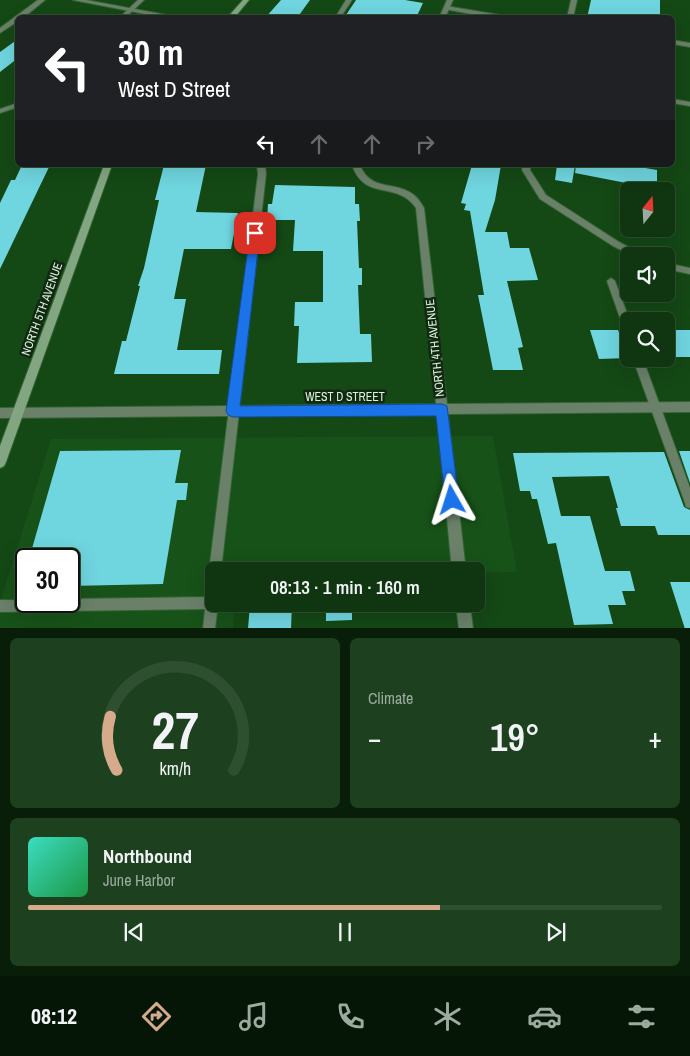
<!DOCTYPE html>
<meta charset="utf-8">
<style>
:root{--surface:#0f3610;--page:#1d411e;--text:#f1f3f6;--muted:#9bab9f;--line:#2f5030;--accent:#d6ab8b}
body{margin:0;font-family:"Archivo Narrow",sans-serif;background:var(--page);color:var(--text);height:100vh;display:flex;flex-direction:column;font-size:19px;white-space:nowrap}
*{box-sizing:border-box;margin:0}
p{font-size:16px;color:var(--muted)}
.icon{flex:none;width:28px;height:28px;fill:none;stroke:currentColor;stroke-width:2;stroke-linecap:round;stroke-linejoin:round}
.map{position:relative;height:628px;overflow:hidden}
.drawer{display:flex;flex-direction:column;gap:10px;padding:10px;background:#081e09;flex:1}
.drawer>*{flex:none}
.hud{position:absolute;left:15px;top:15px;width:660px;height:152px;border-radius:8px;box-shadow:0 5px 20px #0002,0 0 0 1px var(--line);background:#202124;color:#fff;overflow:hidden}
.needle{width:32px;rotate:18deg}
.controls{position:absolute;left:620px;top:182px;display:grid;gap:10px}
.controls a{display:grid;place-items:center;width:55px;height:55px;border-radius:8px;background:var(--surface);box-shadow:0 5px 20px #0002,0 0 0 1px var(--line);font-size:25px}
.speed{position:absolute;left:15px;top:548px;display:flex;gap:10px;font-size:25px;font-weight:700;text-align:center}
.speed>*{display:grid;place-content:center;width:65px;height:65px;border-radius:50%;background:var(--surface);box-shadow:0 5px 20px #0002,0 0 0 1px var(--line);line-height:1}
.speed .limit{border:2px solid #111;border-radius:8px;background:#fff;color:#111}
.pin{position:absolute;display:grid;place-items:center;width:42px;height:42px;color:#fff;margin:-21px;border-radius:10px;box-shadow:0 2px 8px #0006}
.me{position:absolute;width:55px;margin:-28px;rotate:354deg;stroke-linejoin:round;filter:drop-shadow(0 0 4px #0008)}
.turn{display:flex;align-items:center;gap:18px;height:105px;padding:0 20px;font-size:22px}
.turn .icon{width:65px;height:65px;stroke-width:2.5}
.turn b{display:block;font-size:35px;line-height:42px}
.lanes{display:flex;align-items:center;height:48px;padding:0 20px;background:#0003;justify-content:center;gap:25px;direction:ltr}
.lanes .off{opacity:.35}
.big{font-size:38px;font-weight:600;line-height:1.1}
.drawer .widget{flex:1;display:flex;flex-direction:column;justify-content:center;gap:8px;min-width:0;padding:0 18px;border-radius:8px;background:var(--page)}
.drawer .dial{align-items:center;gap:0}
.dial svg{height:130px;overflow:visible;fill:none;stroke:var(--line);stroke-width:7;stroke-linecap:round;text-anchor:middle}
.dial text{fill:var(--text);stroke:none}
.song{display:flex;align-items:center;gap:15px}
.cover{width:60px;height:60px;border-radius:8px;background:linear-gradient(135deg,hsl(170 70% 55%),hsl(140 70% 35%))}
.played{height:5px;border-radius:2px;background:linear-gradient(90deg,var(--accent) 65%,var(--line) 65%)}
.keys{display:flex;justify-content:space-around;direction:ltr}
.heat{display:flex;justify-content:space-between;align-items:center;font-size:28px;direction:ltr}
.drawer .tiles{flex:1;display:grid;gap:10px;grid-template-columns:1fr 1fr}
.widget:last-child{grid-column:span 2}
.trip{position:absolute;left:205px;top:562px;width:280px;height:50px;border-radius:8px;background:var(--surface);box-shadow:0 5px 20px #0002,0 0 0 1px var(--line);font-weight:600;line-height:50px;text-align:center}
.menu{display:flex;height:80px;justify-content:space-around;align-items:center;background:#061606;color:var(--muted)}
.menu .icon{width:35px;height:35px}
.menu .active{color:var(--accent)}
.menu b{font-size:22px;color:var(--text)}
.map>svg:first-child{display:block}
</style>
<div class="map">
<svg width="690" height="629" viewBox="0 0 690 629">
<rect width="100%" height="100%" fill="#144815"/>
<!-- built -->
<path fill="#175219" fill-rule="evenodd" d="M493,436L517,572L214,571V604H235L233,628L0,629V603L51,439ZM26,559H69V601H26Z"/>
<!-- building -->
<path fill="#6fd5df" d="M281,0H310L297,18H265Z
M356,0H405L423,3L416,18H344Z
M591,0H660V18H587Z
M18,39V58L0,72V52Z
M22,165H50L0,269V203L11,180H15Z
M164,165H206L196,212L238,213L231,249H184L174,299H186L177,350H222L219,374H114L122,341H126L140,286H138L144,268L159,200H155Z
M472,165H501L495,200L485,232H507L510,248H529L538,280L507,281L523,347L518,348L523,370H493L478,295H484L470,211L464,210L466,204L461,203Z
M557,165H575L572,183L555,180Z
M576,165H628L657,170V189L575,173Z
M275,185L355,187V204H359L360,221H357L359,268H362V285H358L360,334H371L372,362L297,363L299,326H294L295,302H323V251H293L295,220H267L268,204H272Z
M590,330H618L628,358L599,359Z
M666,330H690V357H666Z
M181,450L175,483H188L186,500H177L163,584L69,586V559H29L60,451Z
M679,451H690V483Z
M664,452L684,507L690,510V535H658L655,526H621L616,508H618L609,476L552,477L561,516H590L605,571H630L635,591H622L626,605H608L613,624L574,625L556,543L548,544L537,499H532L530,491H520L513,453Z
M670,582H690V629H685Z
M250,604H292L291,629H248Z
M326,604H352V620L326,621Z"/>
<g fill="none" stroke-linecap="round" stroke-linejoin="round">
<defs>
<path id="service" d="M138,0H144L125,18H119Z
M346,0H352L340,18H335Z
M571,0H577L573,18H567Z
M446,6L506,16L508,18H493L444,9V7Z
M672,40L690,43V47L672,44Z
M18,103V107L0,113V109Z
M257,165H265L266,174L221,571H214V576L211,575L209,571L258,174Z
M523,165H531L530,170L546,195L619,242L642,254L643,256H633L613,246L540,199L522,170Z
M666,263L690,268V274L666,269Z
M611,278L615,281L630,321L629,336L626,335L625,332L607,281Z
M633,359H643L690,488V508L686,507L685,503Z
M214,579V604H218L215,629H203L205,609L0,612V600L69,601V599L207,597L210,581Z"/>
<path id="minor" d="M73,0H86L183,18H166Z
M447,0H453L445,18H439Z
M672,99L690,102V106L672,103Z
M352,165H360C371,194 400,179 417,198C420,201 422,205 424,208L447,404L690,402V412L448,414L466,571H452L437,414L0,418V408L436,404L416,208C397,180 365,202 352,165Z
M456,604H470L473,629H459Z"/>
<path id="tertiary" d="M38,0H45L23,18H18V21L0,33V28Z"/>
<path id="secondary" d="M243,0H249L234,18H227Z
M104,165H112L6,462L4,466L0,468V446Z"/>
</defs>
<!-- service casing -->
<use href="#service" stroke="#346434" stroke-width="2"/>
<!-- minor casing -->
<use href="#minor" stroke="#346434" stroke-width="2"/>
<!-- tertiary casing -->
<use href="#tertiary" stroke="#346434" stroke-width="2"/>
<!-- secondary casing -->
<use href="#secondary" stroke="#346434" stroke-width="2"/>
<!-- service -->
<use href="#service" fill="#6a8069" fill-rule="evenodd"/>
<!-- minor -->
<use href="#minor" fill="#6a8069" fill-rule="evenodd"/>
<!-- tertiary -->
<use href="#tertiary" fill="#6a8069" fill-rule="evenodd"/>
<!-- secondary -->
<use href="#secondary" fill="#83a682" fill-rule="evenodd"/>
</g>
<!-- route -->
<path fill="#1a73e8" stroke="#114b97" d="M255,230L260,233L240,406L442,404L447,406L459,500L457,504L452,506L447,504L445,500L436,416L233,417L228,415L226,411L250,233Z"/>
<g text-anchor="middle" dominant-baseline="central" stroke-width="5" stroke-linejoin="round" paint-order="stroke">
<!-- street labels -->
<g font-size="12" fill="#d9f5d8" stroke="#132813">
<text transform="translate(42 309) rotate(-70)">NORTH 5TH AVENUE</text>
<text transform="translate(435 348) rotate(-96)">NORTH 4TH AVENUE</text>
<text x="345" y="397">WEST D STREET</text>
</g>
</g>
</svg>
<div class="controls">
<a><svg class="needle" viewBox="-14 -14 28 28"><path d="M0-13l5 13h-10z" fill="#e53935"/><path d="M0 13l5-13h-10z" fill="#9bab9f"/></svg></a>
<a><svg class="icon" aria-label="sound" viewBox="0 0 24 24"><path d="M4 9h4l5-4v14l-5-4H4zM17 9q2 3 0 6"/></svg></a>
<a><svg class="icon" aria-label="search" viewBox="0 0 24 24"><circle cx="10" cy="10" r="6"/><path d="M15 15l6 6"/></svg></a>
</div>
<div class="speed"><div class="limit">30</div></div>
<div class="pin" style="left:255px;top:233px;background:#d93025"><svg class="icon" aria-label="arrive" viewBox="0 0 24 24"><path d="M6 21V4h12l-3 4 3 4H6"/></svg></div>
<svg class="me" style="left:452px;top:500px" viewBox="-20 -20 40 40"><path d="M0-17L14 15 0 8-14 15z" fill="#1a73e8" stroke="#fff" stroke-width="4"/></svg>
<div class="trip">08:13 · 1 min · 160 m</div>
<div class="hud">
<div class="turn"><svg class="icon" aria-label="left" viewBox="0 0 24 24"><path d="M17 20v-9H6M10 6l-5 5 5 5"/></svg><div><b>30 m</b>West D Street</div></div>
<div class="lanes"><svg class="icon" aria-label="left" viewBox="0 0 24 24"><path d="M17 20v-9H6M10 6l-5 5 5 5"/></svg><svg class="icon off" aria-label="ahead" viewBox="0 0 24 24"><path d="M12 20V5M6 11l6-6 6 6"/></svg><svg class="icon off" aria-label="ahead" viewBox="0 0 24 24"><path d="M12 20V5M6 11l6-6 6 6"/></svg><svg class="icon off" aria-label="right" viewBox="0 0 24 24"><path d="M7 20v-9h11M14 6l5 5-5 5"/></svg></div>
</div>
</div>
<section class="drawer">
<div class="tiles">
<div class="widget dial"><svg viewBox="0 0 100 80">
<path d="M14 69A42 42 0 1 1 86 69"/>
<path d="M14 69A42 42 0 0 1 10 36" stroke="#d6ab8b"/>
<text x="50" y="56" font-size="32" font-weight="700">27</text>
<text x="50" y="72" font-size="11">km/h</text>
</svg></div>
<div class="widget"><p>Climate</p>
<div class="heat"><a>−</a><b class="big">19°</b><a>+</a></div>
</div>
<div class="widget">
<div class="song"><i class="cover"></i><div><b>Northbound</b><p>June Harbor</p></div></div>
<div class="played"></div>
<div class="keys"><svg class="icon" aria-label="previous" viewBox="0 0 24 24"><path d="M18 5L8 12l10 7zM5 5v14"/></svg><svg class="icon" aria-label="pause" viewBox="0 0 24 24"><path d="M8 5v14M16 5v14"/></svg><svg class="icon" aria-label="next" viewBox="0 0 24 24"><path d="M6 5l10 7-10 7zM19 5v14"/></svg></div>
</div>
</div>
</section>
<nav class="menu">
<b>08:12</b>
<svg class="icon active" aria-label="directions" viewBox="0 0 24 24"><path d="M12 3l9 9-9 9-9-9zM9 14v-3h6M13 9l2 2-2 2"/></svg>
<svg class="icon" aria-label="music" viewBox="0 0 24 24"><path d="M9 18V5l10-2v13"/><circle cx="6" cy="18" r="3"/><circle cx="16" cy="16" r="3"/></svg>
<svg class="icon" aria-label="phone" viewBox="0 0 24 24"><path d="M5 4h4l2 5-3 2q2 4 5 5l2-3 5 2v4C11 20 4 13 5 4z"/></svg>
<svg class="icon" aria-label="climate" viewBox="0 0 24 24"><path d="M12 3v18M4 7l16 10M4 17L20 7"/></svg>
<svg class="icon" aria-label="car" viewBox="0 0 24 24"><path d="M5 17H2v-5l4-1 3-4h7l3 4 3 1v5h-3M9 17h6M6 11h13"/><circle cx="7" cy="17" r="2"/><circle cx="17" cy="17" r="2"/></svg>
<svg class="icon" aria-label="filters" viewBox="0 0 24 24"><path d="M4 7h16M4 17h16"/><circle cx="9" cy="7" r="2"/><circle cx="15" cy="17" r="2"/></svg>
</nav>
